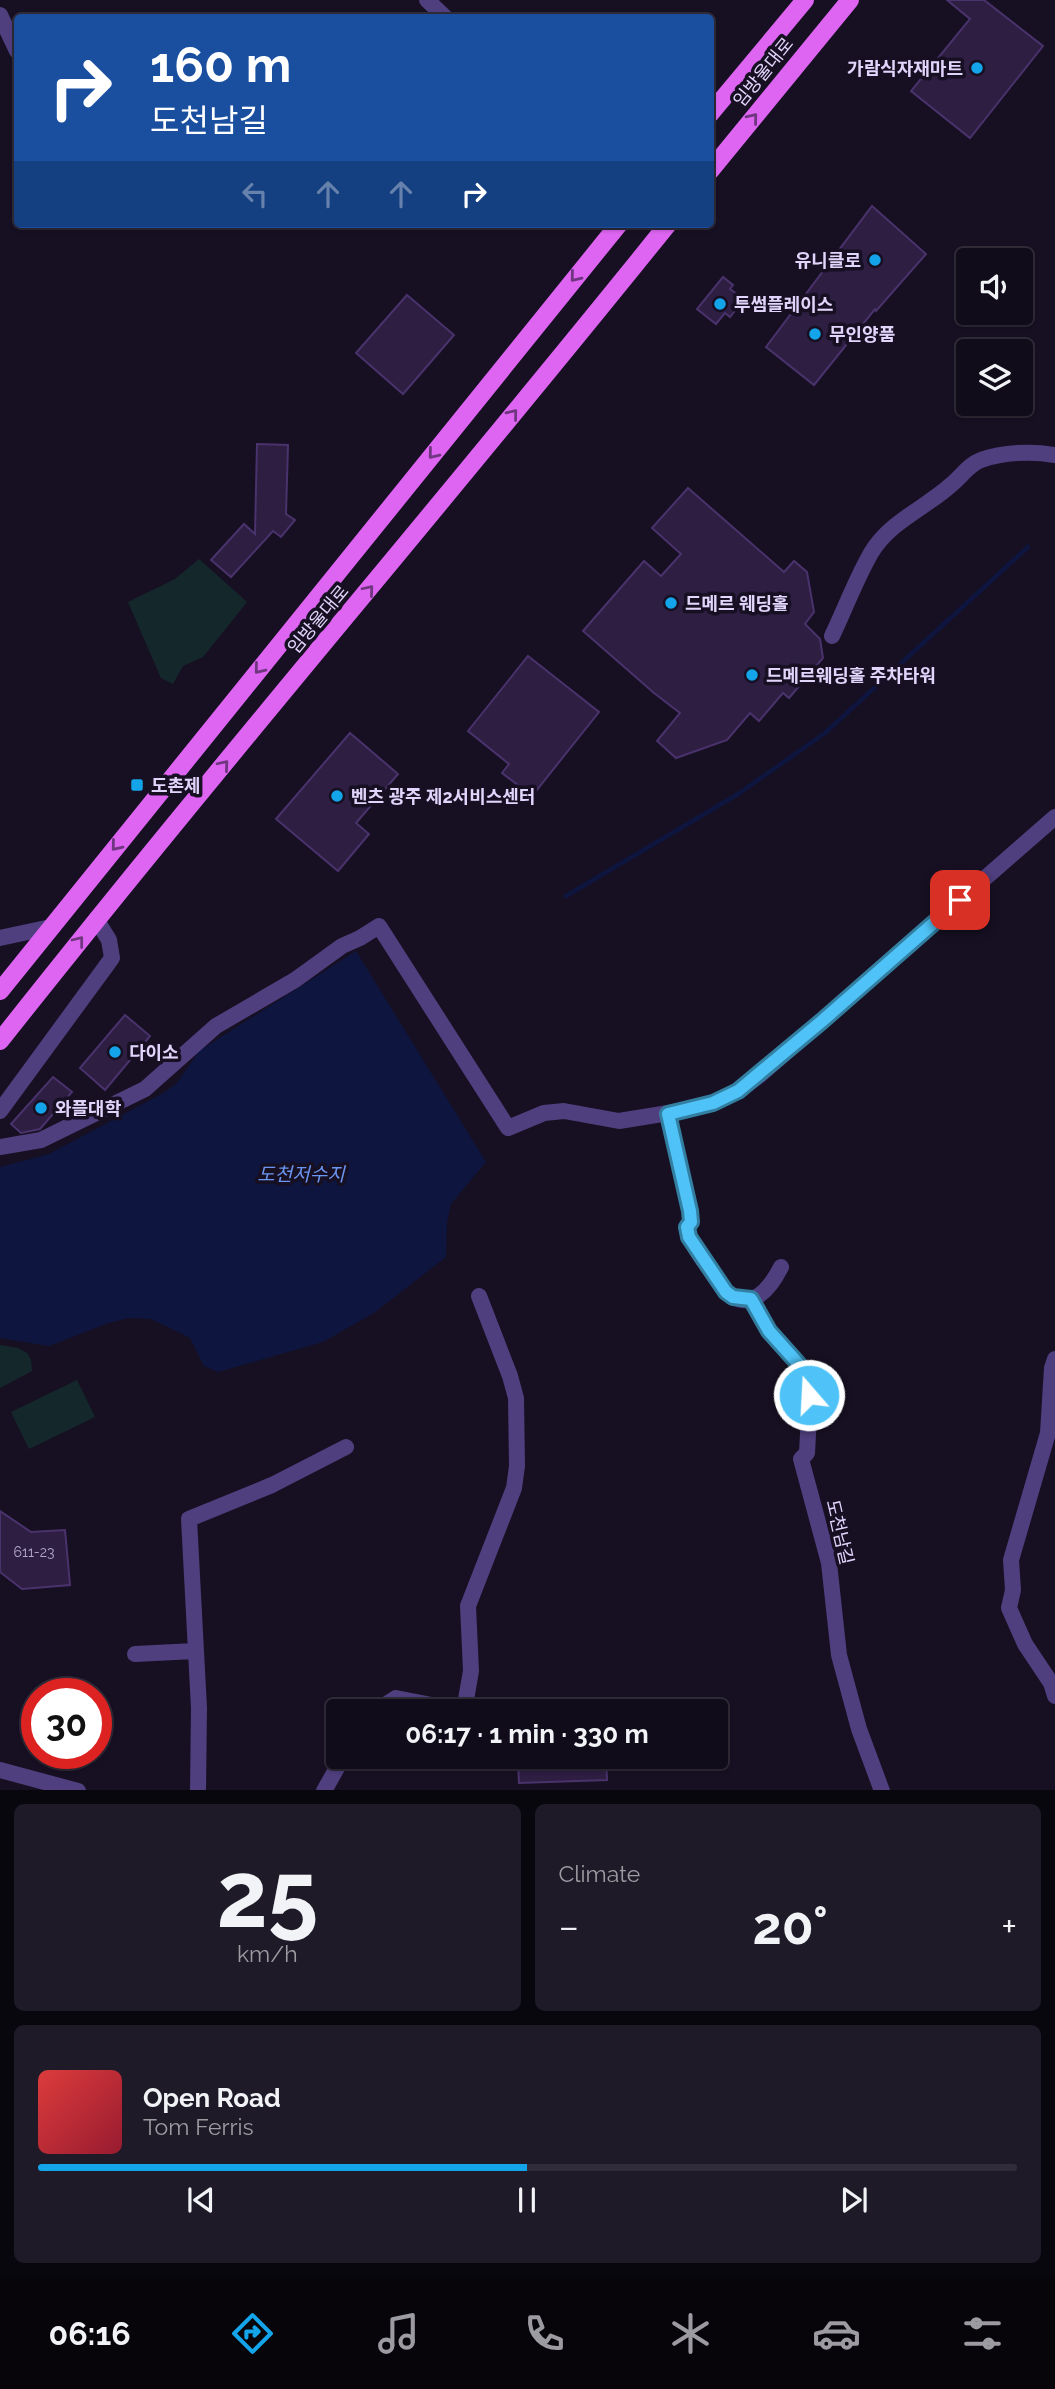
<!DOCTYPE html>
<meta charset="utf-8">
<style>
:root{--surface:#110c1a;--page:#1e1a27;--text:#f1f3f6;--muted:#9c9ba2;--line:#302c39;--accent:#13a4e9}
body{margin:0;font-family:Raleway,"Noto Sans KR",sans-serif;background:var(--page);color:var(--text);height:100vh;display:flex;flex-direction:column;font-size:26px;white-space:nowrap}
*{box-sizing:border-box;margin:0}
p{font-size:23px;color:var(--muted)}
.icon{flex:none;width:38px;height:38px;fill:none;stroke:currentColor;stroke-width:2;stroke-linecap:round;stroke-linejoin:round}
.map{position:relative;height:1790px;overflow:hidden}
.panel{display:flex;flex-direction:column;gap:14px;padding:14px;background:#09070e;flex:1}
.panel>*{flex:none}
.banner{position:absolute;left:14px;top:14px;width:700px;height:214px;border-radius:7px;box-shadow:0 2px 5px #0004,0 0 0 2px var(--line);background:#1a4fa0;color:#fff;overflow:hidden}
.buttons{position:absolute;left:956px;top:248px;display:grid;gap:14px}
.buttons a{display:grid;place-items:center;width:77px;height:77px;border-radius:7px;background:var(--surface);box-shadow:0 2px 5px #0004,0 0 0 2px var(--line);font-size:35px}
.speed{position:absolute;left:21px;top:1678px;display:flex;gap:14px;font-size:35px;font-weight:700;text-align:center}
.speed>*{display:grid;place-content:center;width:91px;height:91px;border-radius:50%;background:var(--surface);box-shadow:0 2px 5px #0004,0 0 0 2px var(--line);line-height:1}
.speed .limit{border:10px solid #d22;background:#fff;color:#111}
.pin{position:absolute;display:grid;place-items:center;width:60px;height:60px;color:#fff;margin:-30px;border-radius:14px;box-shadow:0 4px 10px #0006}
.me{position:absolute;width:77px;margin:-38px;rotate:341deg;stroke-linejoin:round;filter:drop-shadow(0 0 5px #0008)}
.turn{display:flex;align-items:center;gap:24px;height:147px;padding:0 21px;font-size:32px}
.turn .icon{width:91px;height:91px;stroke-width:2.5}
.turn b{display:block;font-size:49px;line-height:60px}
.lanes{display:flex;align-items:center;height:66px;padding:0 21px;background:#0003;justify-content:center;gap:35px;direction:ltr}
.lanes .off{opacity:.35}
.big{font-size:52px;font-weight:700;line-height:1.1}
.panel .card{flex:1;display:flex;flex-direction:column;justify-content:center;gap:10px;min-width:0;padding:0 24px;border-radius:10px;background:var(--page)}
.panel .dial{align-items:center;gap:0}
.dial b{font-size:91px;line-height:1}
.song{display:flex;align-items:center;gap:21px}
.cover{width:84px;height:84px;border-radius:10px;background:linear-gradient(135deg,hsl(0 70% 55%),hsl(350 70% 35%))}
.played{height:7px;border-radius:4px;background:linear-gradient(90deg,var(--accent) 50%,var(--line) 50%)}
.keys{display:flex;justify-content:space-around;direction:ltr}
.heat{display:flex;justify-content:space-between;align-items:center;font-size:38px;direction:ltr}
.panel .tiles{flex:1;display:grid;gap:14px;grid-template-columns:1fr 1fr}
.card:last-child{grid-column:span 2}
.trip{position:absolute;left:326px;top:1699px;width:402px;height:70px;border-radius:7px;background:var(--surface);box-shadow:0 2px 5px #0004,0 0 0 2px var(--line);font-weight:700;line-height:70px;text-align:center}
.menu{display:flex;height:112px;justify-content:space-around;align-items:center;background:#07050a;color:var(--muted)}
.menu .icon{width:49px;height:49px}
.menu .selected{color:var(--accent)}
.menu b{font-size:32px;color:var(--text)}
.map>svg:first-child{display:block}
</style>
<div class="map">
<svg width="1055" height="1791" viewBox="0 0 1055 1791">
<rect width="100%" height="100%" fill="#171023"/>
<!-- green -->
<path fill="#14282c" d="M199,559L247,602L203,657L183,666L173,684L161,678L128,602L175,579Z
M0,1345L18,1348L27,1353L31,1360L32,1371L0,1388Z
M77,1380L95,1417L29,1449L11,1412Z"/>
<!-- water -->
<path fill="#0e153e" d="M356,951L486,1162L451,1204L447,1223L446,1257L374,1313L323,1342L218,1372L204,1366L190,1338L151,1319L128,1318L106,1324L49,1346L0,1338V1167L49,1154L165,1092L177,1083L199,1051Z"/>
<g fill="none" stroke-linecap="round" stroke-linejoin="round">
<!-- stream -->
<path stroke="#0e153e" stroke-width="4.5" d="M566,896L738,794L825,733L1028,547"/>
</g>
<!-- building -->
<path fill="#2d1e42" stroke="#4a326c" stroke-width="2" d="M947,0H984L1043,46L970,138L911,91L970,19Z
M872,206L926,254L876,311L875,309L814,385L766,347Z
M723,277L733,285L730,289L744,299L730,317L725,313L716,324L697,309Z
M407,295L454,335L403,394L356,353Z
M257,444L288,445L286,514L295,520L281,537L273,531L231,577L211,560L244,524L255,534Z
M688,488L784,572L794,561L807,572L814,612L805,624L820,639L823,658L789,698L783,693L759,721L750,713L727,740L676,758L657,741L680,713L654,693L583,631L644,561L661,576L681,554L652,528Z
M528,656L599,712L532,796L502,773L509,764L468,731Z
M350,733L398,774L356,823L369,834L338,871L276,819Z
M125,1015L150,1036L105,1090L80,1068Z
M53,1077L72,1092L40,1129L21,1133L11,1124Z
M0,1511L31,1532L65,1530L70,1585L22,1589L0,1572Z
M606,1760L607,1780L519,1783L518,1762Z"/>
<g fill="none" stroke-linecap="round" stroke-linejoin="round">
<!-- minor -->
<path stroke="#4f3f7e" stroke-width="16" d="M427,0L446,18
M0,15L17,51
M832,636C845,609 856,579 871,553C890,521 926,508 952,484C962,476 968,465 981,460C1003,452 1032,451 1055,455
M0,938L51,927
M0,1111L112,958L109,940L96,919
M668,1114L690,1211L691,1222L687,1227C690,1243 701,1257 710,1270C715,1277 720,1286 727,1292C751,1314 771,1287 781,1267
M0,1147L41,1140L145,1089L216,1026L295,980L342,946L360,938L379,926L508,1128L544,1113L564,1111L619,1121L687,1110L713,1103L738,1091L760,1075L1055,817
M751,1299L769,1331L811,1378L807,1453L801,1459L829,1563L839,1655L859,1729L882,1791
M1055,1359L1052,1368L1048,1433L1011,1560L1013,1590L1009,1608L1025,1644L1051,1683L1055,1696
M135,1654L195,1651
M464,1711L471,1671L468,1606L514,1488L517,1466L516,1398L510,1376L479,1296
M374,1712L396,1698L467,1712
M0,1770L78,1791
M198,1791L199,1708L189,1519L272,1485L346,1447
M324,1791L343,1757"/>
<!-- major -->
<path stroke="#dd65f2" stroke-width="18" d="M710,114L805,0
M710,171L850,0
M0,991L619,224
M0,1041C218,765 448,498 668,224"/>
</g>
<!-- one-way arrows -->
<defs><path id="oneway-chevron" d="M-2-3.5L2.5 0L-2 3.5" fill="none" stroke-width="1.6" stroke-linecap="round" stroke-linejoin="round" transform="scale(1.75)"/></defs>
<g stroke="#703680">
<use href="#oneway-chevron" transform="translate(753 118) rotate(-51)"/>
<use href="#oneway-chevron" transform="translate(575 277) rotate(129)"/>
<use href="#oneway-chevron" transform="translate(513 414) rotate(-51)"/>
<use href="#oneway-chevron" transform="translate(433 454) rotate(129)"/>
<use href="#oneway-chevron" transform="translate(369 590) rotate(-50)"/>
<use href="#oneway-chevron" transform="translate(259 669) rotate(129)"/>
<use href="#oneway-chevron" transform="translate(224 765) rotate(-50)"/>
<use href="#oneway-chevron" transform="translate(116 846) rotate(129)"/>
<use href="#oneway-chevron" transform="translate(79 941) rotate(-52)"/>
</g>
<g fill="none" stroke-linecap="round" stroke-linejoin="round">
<defs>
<path id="route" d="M809,1395L811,1378L769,1331L751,1299L733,1297L726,1292L689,1237L687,1227L691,1222L690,1211L668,1114L713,1103L738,1091L822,1021L960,900"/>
</defs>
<!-- route casing -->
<use href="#route" stroke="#337fa1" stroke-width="18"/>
<!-- route -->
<use href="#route" stroke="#4fc3f7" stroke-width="12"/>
</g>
<!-- markers -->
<g fill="#13a4e9" stroke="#171023" stroke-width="2.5">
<circle cx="977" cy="68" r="7"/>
<circle cx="875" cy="260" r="7"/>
<circle cx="720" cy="304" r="7"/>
<circle cx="815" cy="334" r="7"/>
<circle cx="671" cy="603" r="7"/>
<circle cx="752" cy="675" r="7"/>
<rect x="130" y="778" width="14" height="14" rx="3.5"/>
<circle cx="337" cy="796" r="7"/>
<circle cx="115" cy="1052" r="7"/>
<circle cx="41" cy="1108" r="7"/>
</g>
<g text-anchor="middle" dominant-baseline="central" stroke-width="7" stroke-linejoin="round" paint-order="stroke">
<!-- number labels -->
<g font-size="14" fill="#b5a7ce">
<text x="34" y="1552">611-23</text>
</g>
<!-- poi labels -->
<g font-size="18" font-weight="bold" fill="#e2d5fc" stroke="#171023" text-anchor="start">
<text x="963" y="68" text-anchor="end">가람식자재마트</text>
<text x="861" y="260" text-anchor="end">유니클로</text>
<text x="734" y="304">투썸플레이스</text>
<text x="829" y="334">무인양품</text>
<text x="685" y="603">드메르 웨딩홀</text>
<text x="766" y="675">드메르웨딩홀 주차타워</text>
<text x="151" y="785">도촌제</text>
<text x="351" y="796">벤츠 광주 제2서비스센터</text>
<text x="129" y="1052">다이소</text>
<text x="55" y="1108">와플대학</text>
</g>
<!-- street labels -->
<g font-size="18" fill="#e2d5fc" stroke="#171023">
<text transform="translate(763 72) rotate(-51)">임방울대로</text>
<text transform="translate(318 619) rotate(-50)">임방울대로</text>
<text transform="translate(840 1532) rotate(77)">도천남길</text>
</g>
<!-- water labels -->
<g font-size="19" font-style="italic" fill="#6c96f3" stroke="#171023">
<text x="301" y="1174">도천저수지</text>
</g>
</g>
</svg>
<div class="buttons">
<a><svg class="icon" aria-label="sound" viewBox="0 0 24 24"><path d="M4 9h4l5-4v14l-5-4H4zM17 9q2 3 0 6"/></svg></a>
<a><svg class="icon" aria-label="layers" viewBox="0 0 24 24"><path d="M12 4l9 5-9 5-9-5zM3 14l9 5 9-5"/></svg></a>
</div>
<div class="speed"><div class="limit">30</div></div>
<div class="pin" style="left:960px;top:900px;background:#d93025"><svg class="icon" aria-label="arrive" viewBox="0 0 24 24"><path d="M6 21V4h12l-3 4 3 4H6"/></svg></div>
<svg class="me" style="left:809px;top:1395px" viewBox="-20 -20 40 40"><circle r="17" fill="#4fc3f7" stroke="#fff" stroke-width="3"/><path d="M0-11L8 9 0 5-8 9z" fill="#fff"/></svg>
<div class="trip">06:17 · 1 min · 330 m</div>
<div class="banner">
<div class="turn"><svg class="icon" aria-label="right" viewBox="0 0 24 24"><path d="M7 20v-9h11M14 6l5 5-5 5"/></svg><div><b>160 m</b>도천남길</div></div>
<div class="lanes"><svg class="icon off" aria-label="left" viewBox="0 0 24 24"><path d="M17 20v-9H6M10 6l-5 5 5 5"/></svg><svg class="icon off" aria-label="ahead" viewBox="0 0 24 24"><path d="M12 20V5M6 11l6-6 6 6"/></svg><svg class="icon off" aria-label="ahead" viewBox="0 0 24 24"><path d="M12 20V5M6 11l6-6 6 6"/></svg><svg class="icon" aria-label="right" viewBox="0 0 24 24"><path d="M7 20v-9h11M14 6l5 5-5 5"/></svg></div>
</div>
</div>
<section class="panel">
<div class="tiles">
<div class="card dial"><b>25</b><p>km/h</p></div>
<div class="card"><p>Climate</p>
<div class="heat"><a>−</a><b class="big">20°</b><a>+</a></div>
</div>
<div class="card">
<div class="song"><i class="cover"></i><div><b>Open Road</b><p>Tom Ferris</p></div></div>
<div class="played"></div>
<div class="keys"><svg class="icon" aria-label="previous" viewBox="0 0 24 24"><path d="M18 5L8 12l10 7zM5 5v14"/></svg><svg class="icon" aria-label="pause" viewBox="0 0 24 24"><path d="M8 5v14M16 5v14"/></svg><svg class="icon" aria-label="next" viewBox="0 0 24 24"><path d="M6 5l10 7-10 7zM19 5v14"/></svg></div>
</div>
</div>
</section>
<nav class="menu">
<b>06:16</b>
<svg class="icon selected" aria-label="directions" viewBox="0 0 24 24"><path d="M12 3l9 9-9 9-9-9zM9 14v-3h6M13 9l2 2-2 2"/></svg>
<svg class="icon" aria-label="music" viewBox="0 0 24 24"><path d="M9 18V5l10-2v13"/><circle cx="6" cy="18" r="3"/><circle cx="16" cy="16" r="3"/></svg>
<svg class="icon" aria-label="phone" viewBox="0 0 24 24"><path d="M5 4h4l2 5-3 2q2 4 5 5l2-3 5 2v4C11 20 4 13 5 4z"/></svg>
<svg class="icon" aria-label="climate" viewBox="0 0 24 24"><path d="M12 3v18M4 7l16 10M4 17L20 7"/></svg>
<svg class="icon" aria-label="car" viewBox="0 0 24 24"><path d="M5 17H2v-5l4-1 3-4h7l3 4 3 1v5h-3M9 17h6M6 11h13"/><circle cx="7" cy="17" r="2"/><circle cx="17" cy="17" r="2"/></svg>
<svg class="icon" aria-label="filters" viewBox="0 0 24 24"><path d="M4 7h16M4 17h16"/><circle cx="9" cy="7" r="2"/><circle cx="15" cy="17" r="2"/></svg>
</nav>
